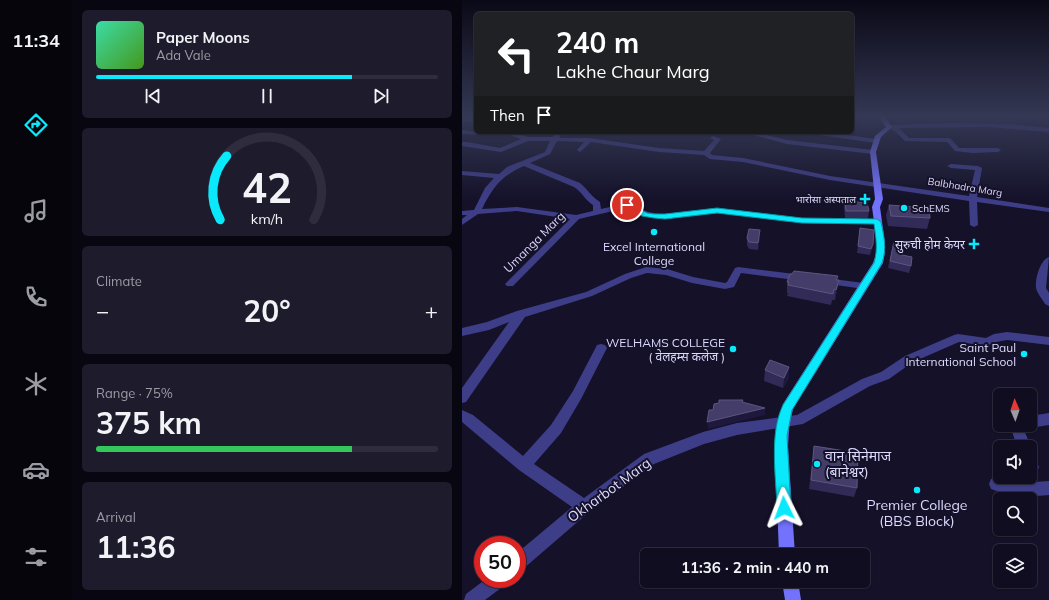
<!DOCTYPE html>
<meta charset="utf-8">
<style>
:root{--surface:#0f0d1f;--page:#1d1b2c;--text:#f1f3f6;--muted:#9b9ca4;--line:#2f2d3d;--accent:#09e9fb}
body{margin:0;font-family:Mulish,"Noto Sans Devanagari",sans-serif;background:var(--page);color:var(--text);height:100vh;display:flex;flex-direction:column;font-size:15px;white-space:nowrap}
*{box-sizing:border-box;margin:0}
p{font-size:13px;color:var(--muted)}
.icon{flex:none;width:22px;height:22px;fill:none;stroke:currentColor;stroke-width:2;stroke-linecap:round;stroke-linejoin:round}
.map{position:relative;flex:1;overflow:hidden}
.panel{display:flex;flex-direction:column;gap:10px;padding:10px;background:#080711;width:390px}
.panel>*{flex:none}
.top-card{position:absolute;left:12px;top:12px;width:380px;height:122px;border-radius:6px;box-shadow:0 1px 3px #0004,0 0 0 1px var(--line);background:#202124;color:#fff;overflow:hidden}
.needle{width:26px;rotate:358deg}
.fabs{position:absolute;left:531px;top:388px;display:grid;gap:8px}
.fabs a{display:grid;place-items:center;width:44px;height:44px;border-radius:6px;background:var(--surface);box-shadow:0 1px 3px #0004,0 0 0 1px var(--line);font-size:20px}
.speed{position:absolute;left:12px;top:536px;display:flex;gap:8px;font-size:20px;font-weight:700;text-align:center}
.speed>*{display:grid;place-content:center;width:52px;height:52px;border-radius:50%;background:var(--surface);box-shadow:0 1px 3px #0004,0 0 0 1px var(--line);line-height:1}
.speed .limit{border:6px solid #d22;background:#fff;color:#111}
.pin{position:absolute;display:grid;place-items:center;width:34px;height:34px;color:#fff;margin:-17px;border:2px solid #fff;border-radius:50%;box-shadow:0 1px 4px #0007}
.me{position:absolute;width:44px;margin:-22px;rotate:357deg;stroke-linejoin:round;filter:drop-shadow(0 0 3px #0008)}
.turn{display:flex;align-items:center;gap:14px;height:84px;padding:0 16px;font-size:18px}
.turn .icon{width:52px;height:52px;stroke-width:2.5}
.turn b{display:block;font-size:28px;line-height:34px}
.then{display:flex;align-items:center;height:38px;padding:0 16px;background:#0003;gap:8px;font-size:15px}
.big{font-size:30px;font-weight:700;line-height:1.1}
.panel .card{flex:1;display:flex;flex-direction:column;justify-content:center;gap:6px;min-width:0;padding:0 14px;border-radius:6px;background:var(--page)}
.panel .dial{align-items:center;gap:0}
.dial svg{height:104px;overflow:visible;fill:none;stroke:var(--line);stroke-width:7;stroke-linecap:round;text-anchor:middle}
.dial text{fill:var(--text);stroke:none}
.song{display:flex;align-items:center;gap:12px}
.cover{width:48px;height:48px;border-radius:6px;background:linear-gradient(135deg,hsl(160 70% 55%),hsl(100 70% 35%))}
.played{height:4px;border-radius:2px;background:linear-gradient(90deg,var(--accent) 75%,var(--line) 75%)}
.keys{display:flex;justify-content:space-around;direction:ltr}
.heat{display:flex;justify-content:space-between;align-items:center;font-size:22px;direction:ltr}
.charge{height:6px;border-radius:3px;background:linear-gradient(90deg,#34c759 75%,var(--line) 0)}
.trip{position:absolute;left:178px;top:548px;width:230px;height:40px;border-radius:6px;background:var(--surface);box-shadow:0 1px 3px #0004,0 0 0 1px var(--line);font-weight:700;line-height:40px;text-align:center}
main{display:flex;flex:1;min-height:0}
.tab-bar{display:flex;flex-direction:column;width:72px;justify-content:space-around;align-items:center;background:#06050c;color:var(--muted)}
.tab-bar .icon{width:28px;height:28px}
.tab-bar .current{color:var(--accent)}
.tab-bar b{font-size:18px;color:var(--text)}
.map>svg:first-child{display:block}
</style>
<main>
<nav class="tab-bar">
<b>11:34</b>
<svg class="icon current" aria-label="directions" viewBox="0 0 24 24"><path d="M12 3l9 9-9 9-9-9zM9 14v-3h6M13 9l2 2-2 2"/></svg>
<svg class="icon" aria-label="music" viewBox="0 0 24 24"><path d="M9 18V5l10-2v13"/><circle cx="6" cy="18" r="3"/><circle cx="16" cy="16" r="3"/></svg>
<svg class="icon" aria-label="phone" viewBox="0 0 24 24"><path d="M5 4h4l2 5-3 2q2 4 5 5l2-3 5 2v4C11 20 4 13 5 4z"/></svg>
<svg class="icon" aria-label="climate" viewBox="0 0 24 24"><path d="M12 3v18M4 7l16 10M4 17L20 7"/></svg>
<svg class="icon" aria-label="car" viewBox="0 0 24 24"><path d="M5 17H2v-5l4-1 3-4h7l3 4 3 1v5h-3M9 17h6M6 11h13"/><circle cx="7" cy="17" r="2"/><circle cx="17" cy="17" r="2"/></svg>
<svg class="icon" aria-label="filters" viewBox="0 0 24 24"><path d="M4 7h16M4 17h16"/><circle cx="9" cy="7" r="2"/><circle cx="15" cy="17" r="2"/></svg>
</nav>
<section class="panel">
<div class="card">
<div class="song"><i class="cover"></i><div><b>Paper Moons</b><p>Ada Vale</p></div></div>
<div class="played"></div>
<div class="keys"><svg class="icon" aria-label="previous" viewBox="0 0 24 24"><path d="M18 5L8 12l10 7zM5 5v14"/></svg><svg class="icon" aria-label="pause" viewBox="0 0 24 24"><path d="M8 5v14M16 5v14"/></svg><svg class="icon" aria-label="next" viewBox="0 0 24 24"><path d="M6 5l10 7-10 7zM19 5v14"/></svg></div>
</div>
<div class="card dial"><svg viewBox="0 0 100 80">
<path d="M14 69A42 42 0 1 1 86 69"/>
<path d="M14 69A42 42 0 0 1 19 20" stroke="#09e9fb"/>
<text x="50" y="56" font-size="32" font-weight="700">42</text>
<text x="50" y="72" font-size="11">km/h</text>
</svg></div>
<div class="card"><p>Climate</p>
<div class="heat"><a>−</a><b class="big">20°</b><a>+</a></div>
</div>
<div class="card"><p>Range · 75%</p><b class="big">375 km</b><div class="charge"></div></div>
<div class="card"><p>Arrival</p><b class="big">11:36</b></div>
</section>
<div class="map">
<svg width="587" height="600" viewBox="0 0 587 600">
<rect width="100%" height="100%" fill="#141129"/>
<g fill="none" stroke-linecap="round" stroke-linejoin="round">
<!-- minor -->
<path fill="#3e3d88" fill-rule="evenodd" d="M0,117L14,119V123L0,121Z
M487,123L547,124L587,128V132L527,127L437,128L447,138H487L489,139L497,148H536L539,150L536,152L510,153L493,151L485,142L443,141L433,131L424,127L427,125Z
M0,130L14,132H40C32,137 10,134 0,134Z
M41,132H50L66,137H91L95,132H101L97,138H127L197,148L242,151L252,140L248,138L251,136L259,139L248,153L250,155L281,158L368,176L507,196L513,170L489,168L485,166L489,164L516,166L520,168L515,197L587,208V212L515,202L516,225L512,227L508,225L507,201L368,180L281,162L248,159L242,155L197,152L129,142L118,152L115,150L122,142L95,141L88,154L68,163L118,183C126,190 129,196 138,202L139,209L165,203L186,212L203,215L255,209L340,219L415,220L419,222L415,224L340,223L255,213L203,219L180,216L164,208L117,219L51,286H45L43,284L108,219L55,211L16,214L0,225V219L5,215H0V211L12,210L23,188L32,178L0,175V171L37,174L45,167L83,152L88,141H66L39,152L0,146V142H5L38,148L59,139ZM62,166L69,169L112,187C120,192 123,200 131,205V211L114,215L55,207L20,209C31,187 39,176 62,166Z
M280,132H291L325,140L411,150L414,152L411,154L325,144Z
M348,132H364L414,139L417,141L414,143L351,134Z
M587,257L584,288L587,293V306L583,304C581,300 575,293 574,288C573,279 578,260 587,257Z
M184,267L205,269L231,277L263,283L265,282L273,268L276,267L341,275L346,278L341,281L279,273L272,287L263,289L230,283L204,275L185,273L169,278L130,296L63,317L4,402L0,403V388L47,322L27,330L0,336V328L25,322L55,311L124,292L163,274Z
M363,278L402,283L407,286L402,289L360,283L358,281L360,279Z
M545,332L587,337V345L545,340L534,342L525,346L497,342L451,362L427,379L408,386L341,424L275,435L242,444L192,464L127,512L61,569L55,571V553L110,507L57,470L0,422V410L11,415L61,456L89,425L111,391L135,345L139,344L143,345L145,348L119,399L99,433L72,464L122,498L182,454L241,432L275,423L335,415L400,379L419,372L443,356L492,335L496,334L524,338L532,334Z
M587,413V425L568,428L564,426L568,425V416Z
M548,425H560L569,447L568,448V447H555Z
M568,457L573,458L577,467L575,472L570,474L568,473Z
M534,477L559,483L587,481V495C566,497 549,497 529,489L527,484L529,479Z
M24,579H45L43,585L23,600H2L4,594Z"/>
<!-- secondary -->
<path fill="#7372fd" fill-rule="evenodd" d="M417,117H423L430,127L419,137L414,152L421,199L418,207L423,244V252L421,263L331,409L327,428L326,447L333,555H317L313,447L314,428L321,404L411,263L415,252V244L410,207L413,199L408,152L413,136L424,127Z
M320,581H336L339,600H323Z"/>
</g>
<!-- wall -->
<path fill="#322a57" d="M383,200L407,211L406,218H383L382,207Z
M427,205L468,218L465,229L426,226L424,215Z
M398,228L411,244L410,250L408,255L395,253Z
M298,237L296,250L287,249L285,245V238Z
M432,241L440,255L449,266L447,273L426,268Z
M330,274L376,276L375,280H377L373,300H370L369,305L325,296L326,293H325V282Z
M327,367V378L321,388L302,381L303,370Z
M352,446L395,488L392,497L347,489L351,456Z"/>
<!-- shaded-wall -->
<path fill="#1e183d" d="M298,230V237L296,250V243Z
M411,244L410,250L408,255L409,249Z
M377,280L375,291L373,300L374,290Z
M327,367V378L321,388L322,378Z
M303,408V415L246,429L245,422Z"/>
<!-- building -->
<path fill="#443d69" stroke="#5c5680" d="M383,200L405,203L407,211H384Z
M427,205L467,208L468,218L429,216Z
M398,228L412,230L411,244L409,249L396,246Z
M287,229L298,230L296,243L287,242L285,238Z
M432,241L442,243L440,255L450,257L449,266L428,261Z
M332,271L376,276L374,280H377L374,290L372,289L371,294L326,285L327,282H325L328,274H330Z
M308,360L327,367L322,378L303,370Z
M257,400H281L280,402L303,408L245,422L247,410H251L252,404L257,403Z
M352,446L396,453L395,488L349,480Z"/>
<!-- sky -->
<linearGradient id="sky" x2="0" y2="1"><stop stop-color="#0b0917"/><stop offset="0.58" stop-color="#343854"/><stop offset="1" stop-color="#343854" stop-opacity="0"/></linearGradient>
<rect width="587" height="201" fill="url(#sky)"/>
<!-- route -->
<path fill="#09e9fb" stroke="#0697a3" d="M162,203H167L185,213L192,214H203L255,208L340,218L415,219L419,222C422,237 425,248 420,263L330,410L325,436L329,508L327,513L322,515L317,513L315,508C314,476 307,434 321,405L412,263C416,249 414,238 412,224L340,223L255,213L203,219L192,218L180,216L162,206Z"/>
<!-- markers -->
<g fill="#09e9fb" stroke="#141129" stroke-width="1.5">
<path d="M401 193h4v4h4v4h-4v4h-4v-4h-4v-4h4z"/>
<circle cx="442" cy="208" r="4"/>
<circle cx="192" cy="232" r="4"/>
<path d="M510 238h4v4h4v4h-4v4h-4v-4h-4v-4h4z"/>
<circle cx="271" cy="349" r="4"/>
<circle cx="562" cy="354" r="4"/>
<circle cx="355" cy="464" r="4"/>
<circle cx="455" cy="490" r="4"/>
</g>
<g text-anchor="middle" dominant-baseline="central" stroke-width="4" stroke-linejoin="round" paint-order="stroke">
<!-- far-street labels -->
<g font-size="10" fill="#dddafe" stroke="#141129">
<text transform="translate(503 187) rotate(9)">Balbhadra Marg</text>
</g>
<!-- far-poi labels -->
<g font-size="10" fill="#dddafe" stroke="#141129" text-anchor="end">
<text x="394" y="199">भारोसा अस्पताल</text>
<text x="450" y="208" text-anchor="start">SchEMS</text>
</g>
<!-- street labels -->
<g font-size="12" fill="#dddafe" stroke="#141129">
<text transform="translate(72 242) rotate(-45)">Umanga Marg</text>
</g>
<!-- poi labels -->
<g font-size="12" fill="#dddafe" stroke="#141129" text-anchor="end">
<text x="503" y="244">सुरुची होम केयर</text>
<text x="192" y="246" text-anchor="middle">Excel International<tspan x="192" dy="14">College</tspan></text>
<text x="263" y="342">WELHAMS COLLEGE<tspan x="263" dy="14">( वेलहम्स कलेज )</tspan></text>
<text x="554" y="347">Saint Paul<tspan x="554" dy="14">International School</tspan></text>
</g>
<!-- near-poi labels -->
<g font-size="14" fill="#dddafe" stroke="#141129" text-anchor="start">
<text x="363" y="456">वान सिनेमाज<tspan x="363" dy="16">(बानेश्वर)</tspan></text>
<text x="455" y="505" text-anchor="middle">Premier College<tspan x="455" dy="16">(BBS Block)</tspan></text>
</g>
<!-- near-street labels -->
<g font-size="14" fill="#dddafe" stroke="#141129">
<text transform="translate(147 490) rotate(-36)">Okharbot Marg</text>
</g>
</g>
</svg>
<div class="fabs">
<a><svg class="needle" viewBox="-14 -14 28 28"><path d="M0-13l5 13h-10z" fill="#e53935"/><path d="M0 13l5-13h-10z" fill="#9b9ca4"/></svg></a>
<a><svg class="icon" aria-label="sound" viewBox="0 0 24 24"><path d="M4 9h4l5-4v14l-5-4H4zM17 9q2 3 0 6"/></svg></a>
<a><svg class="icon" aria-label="search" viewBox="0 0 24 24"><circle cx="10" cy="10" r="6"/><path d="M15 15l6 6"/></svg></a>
<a><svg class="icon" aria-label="layers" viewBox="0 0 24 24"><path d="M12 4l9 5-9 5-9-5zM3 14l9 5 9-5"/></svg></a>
</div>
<div class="speed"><div class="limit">50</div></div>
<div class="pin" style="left:165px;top:205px;background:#d93025"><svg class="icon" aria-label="arrive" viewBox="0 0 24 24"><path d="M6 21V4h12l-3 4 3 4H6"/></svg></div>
<svg class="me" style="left:322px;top:508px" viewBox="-20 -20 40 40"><path d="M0-17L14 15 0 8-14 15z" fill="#09e9fb" stroke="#fff" stroke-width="4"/></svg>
<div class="trip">11:36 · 2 min · 440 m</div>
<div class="top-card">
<div class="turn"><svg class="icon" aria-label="left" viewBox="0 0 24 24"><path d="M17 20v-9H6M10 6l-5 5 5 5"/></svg><div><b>240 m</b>Lakhe Chaur Marg</div></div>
<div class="then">Then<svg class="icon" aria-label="arrive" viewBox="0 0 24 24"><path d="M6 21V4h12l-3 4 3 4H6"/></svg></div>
</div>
</div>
</main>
